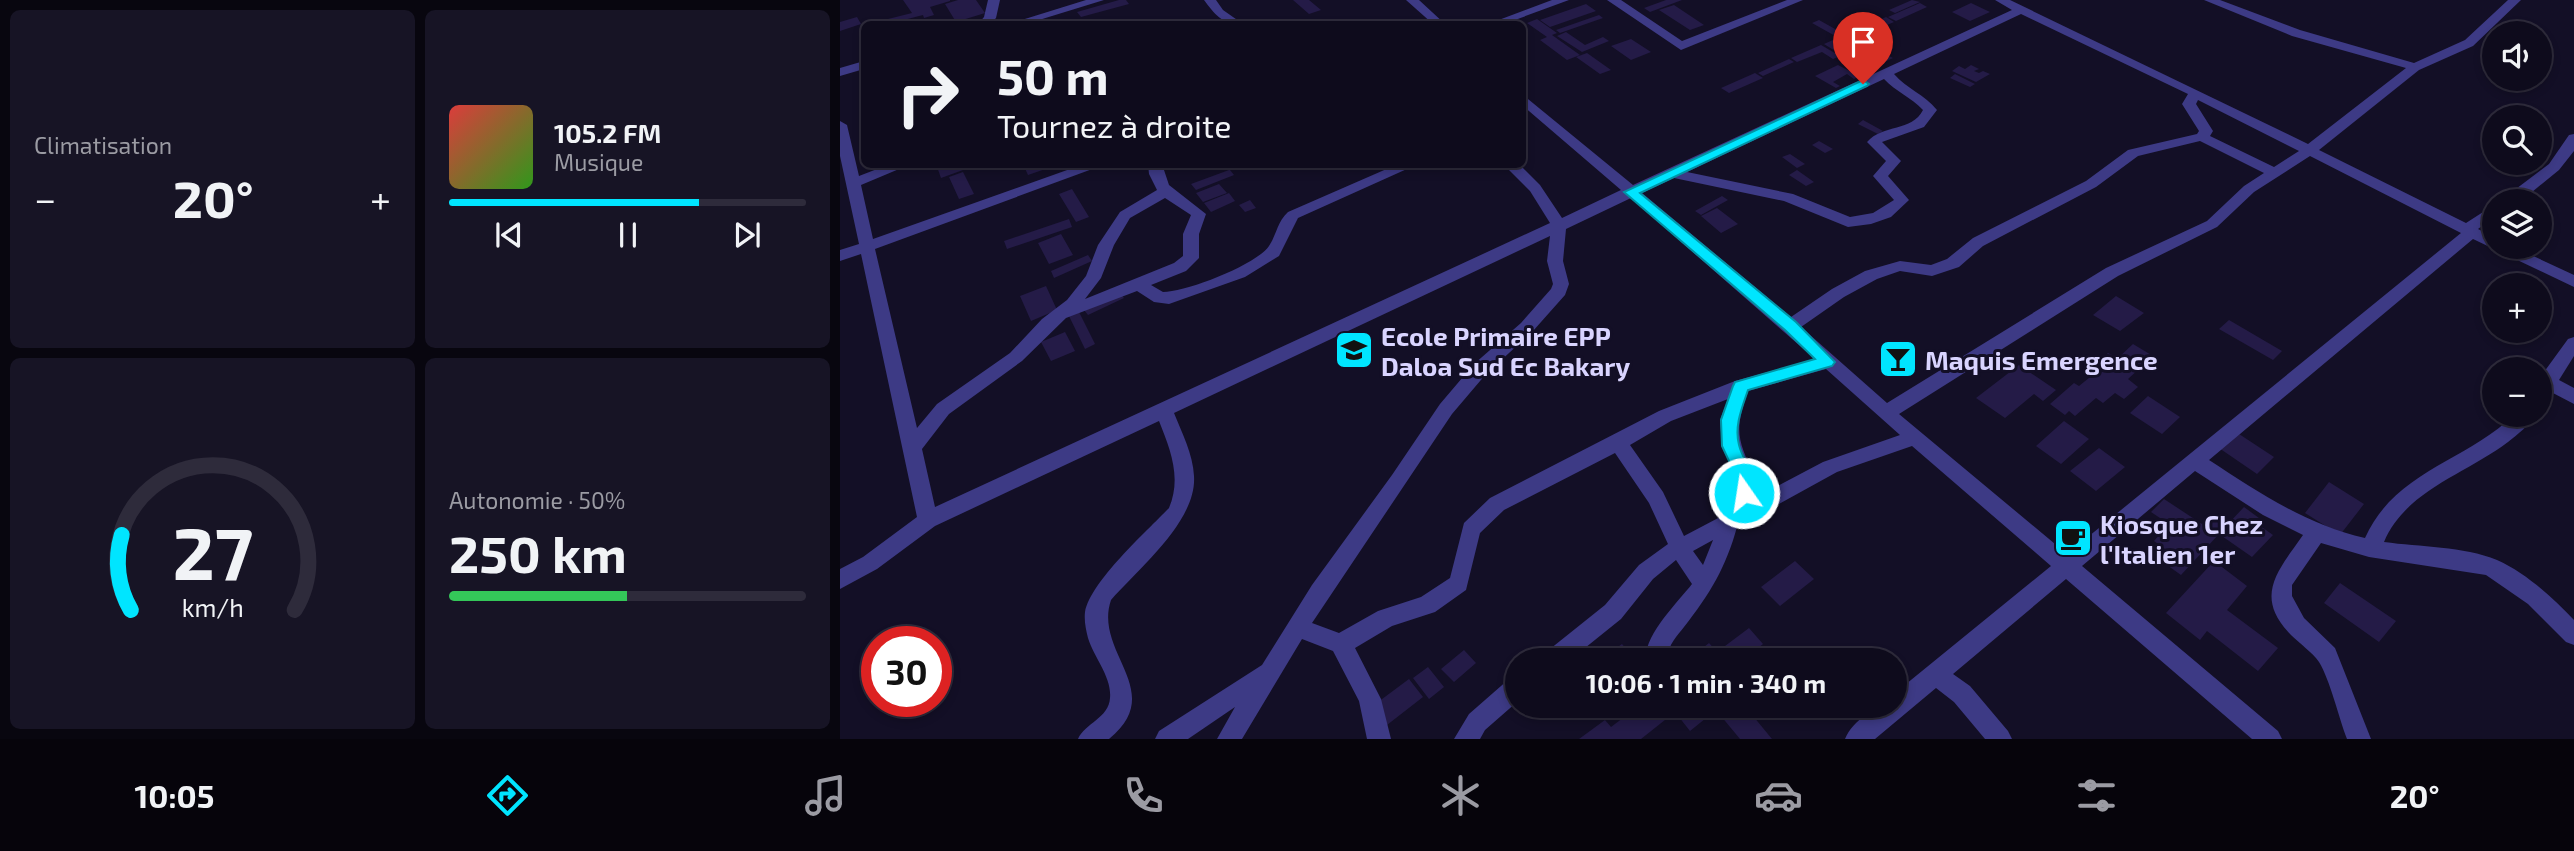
<!DOCTYPE html>
<html lang="fr">
<meta charset="utf-8">
<style>
:root{--surface:#0e0b1c;--page:#171425;--text:#f1f3f6;--muted:#9b9ba3;--line:#2e2b3b;--accent:#00e5ff}
body{margin:0;font-family:"Exo 2",sans-serif;background:var(--page);color:var(--text);height:100vh;display:flex;flex-direction:column;font-size:26px;white-space:nowrap}
*{box-sizing:border-box;margin:0}
p{font-size:23px;color:var(--muted)}
.icon{flex:none;width:38px;height:38px;fill:none;stroke:currentColor;stroke-width:2;stroke-linecap:round;stroke-linejoin:round}
.map{position:relative;flex:1;overflow:hidden}
.side{display:flex;flex-direction:column;gap:10px;padding:10px;background:#08060f;width:840px}
.side>*{flex:none}
.banner{position:absolute;left:21px;top:21px;width:665px;height:147px;border-radius:10px;box-shadow:0 4px 10px #0003,0 0 0 2px var(--line);background:#0e0b1c;color:var(--text);overflow:hidden}
.tools{position:absolute;left:1642px;top:21px;display:grid;gap:14px}
.tools a{display:grid;place-items:center;width:70px;height:70px;border-radius:50%;background:var(--surface);box-shadow:0 4px 10px #0003,0 0 0 2px var(--line);font-size:35px}
.speed{position:absolute;left:21px;top:626px;display:flex;gap:14px;font-size:35px;font-weight:700;text-align:center}
.speed>*{display:grid;place-content:center;width:91px;height:91px;border-radius:50%;background:var(--surface);box-shadow:0 4px 10px #0003,0 0 0 2px var(--line);line-height:1}
.speed .limit{border:10px solid #d22;background:#fff;color:#111}
.pin{position:absolute;display:grid;place-items:center;width:60px;height:60px;color:#fff;margin:-72px -30px;border-radius:50% 50% 50% 0;rotate:-45deg;box-shadow:0 0 7px #0007}
.pin .icon{rotate:45deg}
.me{position:absolute;width:77px;margin:-38px;rotate:347deg;stroke-linejoin:round;filter:drop-shadow(0 0 5px #0008)}
.turn{display:flex;align-items:center;gap:24px;height:147px;padding:0 21px;font-size:32px}
.turn .icon{width:91px;height:91px;stroke-width:2.5}
.turn b{display:block;font-size:49px;line-height:60px}
.big{font-size:52px;font-weight:700;line-height:1.1}
.side .widget{flex:1;display:flex;flex-direction:column;justify-content:center;gap:10px;min-width:0;padding:0 24px;border-radius:10px;background:var(--page)}
.side .dial{align-items:center;gap:0}
.dial svg{height:182px;overflow:visible;fill:none;stroke:var(--line);stroke-width:7;stroke-linecap:round;text-anchor:middle}
.dial text{fill:var(--text);stroke:none}
.song{display:flex;align-items:center;gap:21px}
.cover{width:84px;height:84px;border-radius:10px;background:linear-gradient(135deg,hsl(0 70% 55%),hsl(110 70% 35%))}
.played{height:7px;border-radius:4px;background:linear-gradient(90deg,var(--accent) 70%,var(--line) 70%)}
.keys{display:flex;justify-content:space-around;direction:ltr}
.heat{display:flex;justify-content:space-between;align-items:center;font-size:38px;direction:ltr}
.charge{height:10px;border-radius:5px;background:linear-gradient(90deg,#34c759 50%,var(--line) 0)}
.side .tiles{flex:1;display:grid;gap:10px;grid-template-columns:repeat(2,1fr)}
.trip{position:absolute;left:665px;top:648px;width:402px;height:70px;border-radius:35px;background:var(--surface);box-shadow:0 4px 10px #0003,0 0 0 2px var(--line);font-weight:700;line-height:70px;text-align:center}
.tab-bar{display:flex;height:112px;justify-content:space-around;align-items:center;background:#06040b;color:var(--muted)}
.tab-bar .icon{width:49px;height:49px}
.tab-bar .active{color:var(--accent)}
.tab-bar b{font-size:32px;color:var(--text)}
main{display:flex;flex:1;min-height:0}
.map>svg:first-child{display:block}
</style>
<main>
<section class="side">
<div class="tiles">
<div class="widget"><p>Climatisation</p>
<div class="heat"><a>−</a><b class="big">20°</b><a>+</a></div>
</div>
<div class="widget">
<div class="song"><i class="cover"></i><div><b>105.2 FM</b><p>Musique</p></div></div>
<div class="played"></div>
<div class="keys"><svg class="icon" aria-label="previous" viewBox="0 0 24 24"><path d="M18 5L8 12l10 7zM5 5v14"/></svg><svg class="icon" aria-label="pause" viewBox="0 0 24 24"><path d="M8 5v14M16 5v14"/></svg><svg class="icon" aria-label="next" viewBox="0 0 24 24"><path d="M6 5l10 7-10 7zM19 5v14"/></svg></div>
</div>
<div class="widget dial"><svg viewBox="0 0 100 80">
<path d="M14 69A42 42 0 1 1 86 69"/>
<path d="M14 69A42 42 0 0 1 10 36" stroke="#00e5ff"/>
<text x="50" y="56" font-size="32" font-weight="700">27</text>
<text x="50" y="72" font-size="11">km/h</text>
</svg></div>
<div class="widget"><p>Autonomie · 50%</p><b class="big">250 km</b><div class="charge"></div></div>
</div>
</section>
<div class="map">
<svg width="1734" height="739" viewBox="0 0 1734 739">
<rect width="100%" height="100%" fill="#130f26"/>
<!-- building -->
<path fill="#241b47" d="M63,0H110V1L90,7L94,15L84,18L83,15L56,22L57,24H46L44,20L72,13Z
M118,0H136L145,13L116,22L105,4Z
M279,0H286L289,4L241,17L237,12Z
M453,0H469L481,10L469,14Z
M826,0H842L810,12L804,8Z
M1072,0L1080,2L1055,13L1049,10Z
M1080,3L1087,7L1056,21L1048,17Z
M1131,3L1150,12L1130,21L1112,12Z
M746,4L756,11L710,27L700,20Z
M834,5L864,25L850,30L819,10Z
M759,15L763,18L720,33L716,30Z
M17,17L21,24L0,31V22Z
M1046,17L1054,22L1021,36L1013,32Z
M697,19L717,33L712,35L740,55L727,60L700,40L707,37L687,23Z
M979,20L1004,34L997,37L972,23Z
M726,32L745,45L763,37L769,41L742,52L717,36Z
M1011,32L1021,37L1006,44L1013,48L1009,50L1001,45L995,48L1003,52L1000,54L984,44Z
M791,39L811,52L791,60L771,46Z
M1026,44L1053,58L1030,69L1004,54Z
M981,45L1000,56L993,59L982,52L957,62L951,58Z
M747,53L771,70L760,74L736,57Z
M949,59L954,62L923,76L918,73Z
M998,65L1019,76L1014,79L1007,74L993,82L1000,86L996,88L975,76Z
M1131,65L1139,69L1134,71L1139,73L1143,71L1150,74L1136,82L1112,71L1119,66L1125,69Z
M915,73L923,78L889,93L881,88Z
M1115,74L1135,84L1130,87L1110,78Z
M1023,120L1043,131L1038,134L1018,124Z
M979,141L993,149L985,153L972,145Z
M950,154L965,164L957,168L942,157Z
M96,164H121L123,170L101,178Z
M183,164H217V165L188,175Z
M385,164L403,165L390,170L394,175L356,190L351,184L389,170Z
M957,170L974,182L966,186L949,175Z
M123,172L134,194L119,199L109,177Z
M379,184L387,193L363,202L356,193Z
M232,189L249,217L236,222L219,194Z
M389,193L395,201L371,212L364,203Z
M882,196L888,200L861,215L855,211Z
M410,200L416,208L405,212L399,205Z
M877,208L898,224L881,233L861,216Z
M229,219L232,227L167,249L164,241Z
M221,234L233,255L209,264L198,243Z
M248,255L252,261L214,278L211,271Z
M206,286L217,310L191,321L180,296Z
M280,293L284,298L248,315L244,310Z
M1276,296L1304,313L1280,331L1253,315Z
M239,312L255,344L245,349L229,316Z
M1389,320L1442,351L1433,360L1379,329Z
M225,332L235,351L211,361L201,342Z
M1293,344L1313,356L1288,379L1298,387L1284,399L1275,393L1263,403L1256,398L1235,416L1229,411L1225,415L1210,404L1234,383L1239,386L1265,365L1259,361L1268,353L1278,358Z
M1179,365L1216,390L1203,401L1194,394L1165,418L1136,398Z
M1308,396L1340,417L1322,434L1290,413Z
M1224,421L1249,439L1221,464L1196,446Z
M1396,432L1434,457L1417,474L1379,448Z
M1259,448L1285,467L1256,491L1230,471Z
M1489,482L1524,504L1500,535L1465,513Z
M1324,499L1362,524L1371,514L1387,525L1404,507L1423,521L1419,525L1433,535L1412,557L1379,534L1341,575L1317,558L1325,549L1314,541L1329,524L1311,512Z
M955,561L974,579L940,606L921,587Z
M1374,561L1407,586L1387,610L1438,648L1418,671L1367,631L1360,640L1326,613Z
M1500,583L1556,621L1539,642L1484,603Z
M909,628L923,644L903,660H867L859,651L869,643L877,652Z
M782,644L795,660H760Z
M624,650L636,663L614,682L601,669Z
M588,667L604,687L589,699L573,678Z
M569,679L583,697L547,725L534,705Z
M800,705H830L835,712L801,739H739L765,720L771,727Z
M845,705H904L932,739H900L876,710L850,731L835,712Z"/>
<g fill="none" stroke-linecap="round" stroke-linejoin="round">
<!-- minor -->
<path fill="#3d3a85" fill-rule="evenodd" d="M148,0H160L156,18L150,24H138L144,17Z
M246,0H264L186,24H169Z
M364,0H376L383,10L403,24C384,26 375,15 364,0Z
M566,0H579L605,24H593Z
M712,0H729L664,24H648Z
M767,0H781L842,41L947,0H963L841,50Z
M1155,0H1170L1468,144L1566,68L1452,36L1364,0H1380L1460,30L1574,63L1625,40L1668,0H1681L1633,46L1579,70L1479,150L1626,223L1654,205V217L1638,229L1654,237V247H1674L1734,275V287L1633,239L1369,460C1418,492 1467,525 1525,538C1555,471 1625,462 1674,415H1694C1689,426 1678,434 1668,442C1626,474 1566,490 1544,542C1580,547 1623,546 1657,560C1686,573 1712,597 1734,620V645L1726,642L1688,604L1646,575L1529,557L1481,543L1452,585V596L1464,618L1495,648L1531,739H1507C1499,718 1490,680 1479,662C1472,652 1460,644 1451,635C1413,596 1438,571 1463,535L1423,515L1355,471L1242,566L1438,731L1442,739H1412L1226,579L1113,674L1130,686L1168,731L1172,739H1145L1114,702L1096,688L1035,739H1005C1013,720 1036,705 1055,705V693L1211,566L1072,446L997,472L897,527C886,567 870,594 844,627C837,636 826,647 828,660H806C803,636 838,602 852,584L836,560L813,579L781,619L730,660H702L705,653L765,605L799,565L828,544L809,503L775,453L664,510L640,533L626,590L595,612L552,626L515,648L541,699L551,739H527L519,701L493,651L462,639L402,739H377L395,707L348,739H315L319,731L422,665L472,585L552,475L600,404L634,364L681,323L711,289L713,284L707,261L710,236L334,413C342,433 353,454 354,476C357,521 299,568 271,600C253,653 328,691 269,739H238C245,723 269,718 270,698C272,677 254,658 248,638C246,630 244,621 245,612C251,581 306,532 329,508C342,477 330,449 319,421L95,526L37,569L0,589V569L23,557L77,517L21,254L0,261V250L19,244L0,156V121L7,125L19,176L50,164H71L21,185L33,239L244,164H266L35,249L77,428L97,404L170,353L202,319L227,300L246,276L258,245L280,212L317,190L309,174L308,164H322L329,185L366,214L359,234V258L346,271L311,285L323,292C346,292 416,265 429,246C437,234 437,222 448,212L558,164H578L458,218L439,256L405,277L329,304L314,302L297,291L226,318L182,361L109,414L82,449L95,507L710,223L690,191L663,164H679L700,185L722,218L781,190L682,105V94L793,185L1172,10ZM1181,14L1348,94L1342,104L1359,131L1357,134L1288,150L1246,181L1133,238L1107,259L1091,265L1060,261L1025,271L992,289L951,317L802,193L834,178L944,201L1008,227L1031,224L1051,217L1069,200L1048,176L1061,161L1042,142L1084,127L1097,110C1084,94 1067,89 1054,74ZM1044,79C1056,92 1071,97 1083,110C1072,132 1043,124 1027,142L1046,161L1033,176L1054,200L1033,213L1010,217L953,194L847,172ZM1358,100L1459,151L1434,167L1370,136L1373,131L1356,104ZM1360,141L1424,173L1404,186L1367,221L1266,268L1047,403L961,327L1004,297L1037,279L1060,271L1092,276L1119,267L1143,246L1256,187L1298,156ZM1470,156L1621,233L1227,554L1059,414L1278,276L1377,227L1414,192ZM325,198L351,215L343,234V256L334,263L245,299L261,278L274,245L290,218ZM791,198L975,359L895,381L819,411L650,498L624,523L610,578L581,597L538,611L499,633L472,623L612,414L646,374L693,331L725,295L729,284L723,261L726,229ZM986,369L1060,435L983,462L909,501L916,478C897,440 894,431 908,391ZM888,399L880,420L882,446L896,478L893,493L882,516L844,536L823,492L790,445L831,421ZM873,540L863,565L853,551Z
M24,61V69L0,76V68Z
M1734,134V151L1719,170L1692,192L1677,201H1660L1709,164L1729,135Z
M1734,337V356L1719,380L1734,388V404L1711,392L1705,400L1699,402V379L1728,339Z
M677,676V702L645,730L640,739H614L629,714L669,679Z"/>
</g>
<!-- route -->
<path fill="#00e5ff" stroke="#0095a6" stroke-width="2" d="M1023,80L1029,84L1027,86L800,193L956,322L995,362L992,366L908,390C902,408 894,426 899,445C904,465 921,477 910,498L904,500L897,498L895,493L897,478L882,446L881,420L893,386L895,382L975,359L945,330L784,192Z"/>
<!-- icons -->
<defs>
<symbol id="school-square" viewBox="-11 -11 22 22"><rect x="-9" y="-9" width="18" height="18" rx="4" fill="#00e5ff" stroke="#130f26"/><path d="M0-5L7-2L0 1L-7-2ZM-4 1L0 2.5L4 1V4Q0 6-4 4Z" fill="#111"/></symbol>
<symbol id="bar-square" viewBox="-11 -11 22 22"><rect x="-9" y="-9" width="18" height="18" rx="4" fill="#00e5ff" stroke="#130f26"/><path d="M-6-5H6L.8 .8V4.5H3.5V6h-7V4.5H-.8V.8Z" fill="#111"/></symbol>
<symbol id="cafe-square" viewBox="-11 -11 22 22"><rect x="-9" y="-9" width="18" height="18" rx="4" fill="#00e5ff" stroke="#130f26"/><path d="M-5.5-4.5H6V0H3Q3 3.5 0 3.5H-2.5Q-5.5 3.5-5.5 0ZM3-3.2v2h1.7v-2ZM-6 4.5H4V6H-6Z" fill="#111"/></symbol>
</defs>
<g fill-rule="evenodd">
<use href="#school-square" x="492" y="328" width="44" height="44"/>
<use href="#bar-square" x="1036" y="337" width="44" height="44"/>
<use href="#cafe-square" x="1211" y="516" width="44" height="44"/>
</g>
<g text-anchor="middle" dominant-baseline="central" stroke-width="6" stroke-linejoin="round" paint-order="stroke">
<!-- poi labels -->
<g font-size="26" font-weight="bold" fill="#d9d4ff" stroke="#130f26" text-anchor="start">
<text x="541" y="335">Ecole Primaire EPP<tspan x="541" dy="30">Daloa Sud Ec Bakary</tspan></text>
<text x="1085" y="359">Maquis Emergence</text>
<text x="1260" y="523">Kiosque Chez<tspan x="1260" dy="30">l'Italien 1er</tspan></text>
</g>
</g>
</svg>
<div class="tools">
<a><svg class="icon" aria-label="sound" viewBox="0 0 24 24"><path d="M4 9h4l5-4v14l-5-4H4zM17 9q2 3 0 6"/></svg></a>
<a><svg class="icon" aria-label="search" viewBox="0 0 24 24"><circle cx="10" cy="10" r="6"/><path d="M15 15l6 6"/></svg></a>
<a><svg class="icon" aria-label="layers" viewBox="0 0 24 24"><path d="M12 4l9 5-9 5-9-5zM3 14l9 5 9-5"/></svg></a>
<a>+</a>
<a>−</a>
</div>
<div class="speed"><div class="limit">30</div></div>
<div class="pin" style="left:1023px;top:84px;background:#d93025"><svg class="icon" aria-label="arrive" viewBox="0 0 24 24"><path d="M6 21V4h12l-3 4 3 4H6"/></svg></div>
<svg class="me" style="left:904px;top:493px" viewBox="-20 -20 40 40"><circle r="17" fill="#00e5ff" stroke="#fff" stroke-width="3"/><path d="M0-11L8 9 0 5-8 9z" fill="#fff"/></svg>
<div class="trip">10:06 · 1 min · 340 m</div>
<div class="banner">
<div class="turn"><svg class="icon" aria-label="right" viewBox="0 0 24 24"><path d="M7 20v-9h11M14 6l5 5-5 5"/></svg><div><b>50 m</b>Tournez à droite</div></div>
</div>
</div>
</main>
<nav class="tab-bar">
<b>10:05</b>
<svg class="icon active" aria-label="directions" viewBox="0 0 24 24"><path d="M12 3l9 9-9 9-9-9zM9 14v-3h6M13 9l2 2-2 2"/></svg>
<svg class="icon" aria-label="music" viewBox="0 0 24 24"><path d="M9 18V5l10-2v13"/><circle cx="6" cy="18" r="3"/><circle cx="16" cy="16" r="3"/></svg>
<svg class="icon" aria-label="phone" viewBox="0 0 24 24"><path d="M5 4h4l2 5-3 2q2 4 5 5l2-3 5 2v4C11 20 4 13 5 4z"/></svg>
<svg class="icon" aria-label="climate" viewBox="0 0 24 24"><path d="M12 3v18M4 7l16 10M4 17L20 7"/></svg>
<svg class="icon" aria-label="car" viewBox="0 0 24 24"><path d="M5 17H2v-5l4-1 3-4h7l3 4 3 1v5h-3M9 17h6M6 11h13"/><circle cx="7" cy="17" r="2"/><circle cx="17" cy="17" r="2"/></svg>
<svg class="icon" aria-label="filters" viewBox="0 0 24 24"><path d="M4 7h16M4 17h16"/><circle cx="9" cy="7" r="2"/><circle cx="15" cy="17" r="2"/></svg>
<b>20°</b>
</nav>
